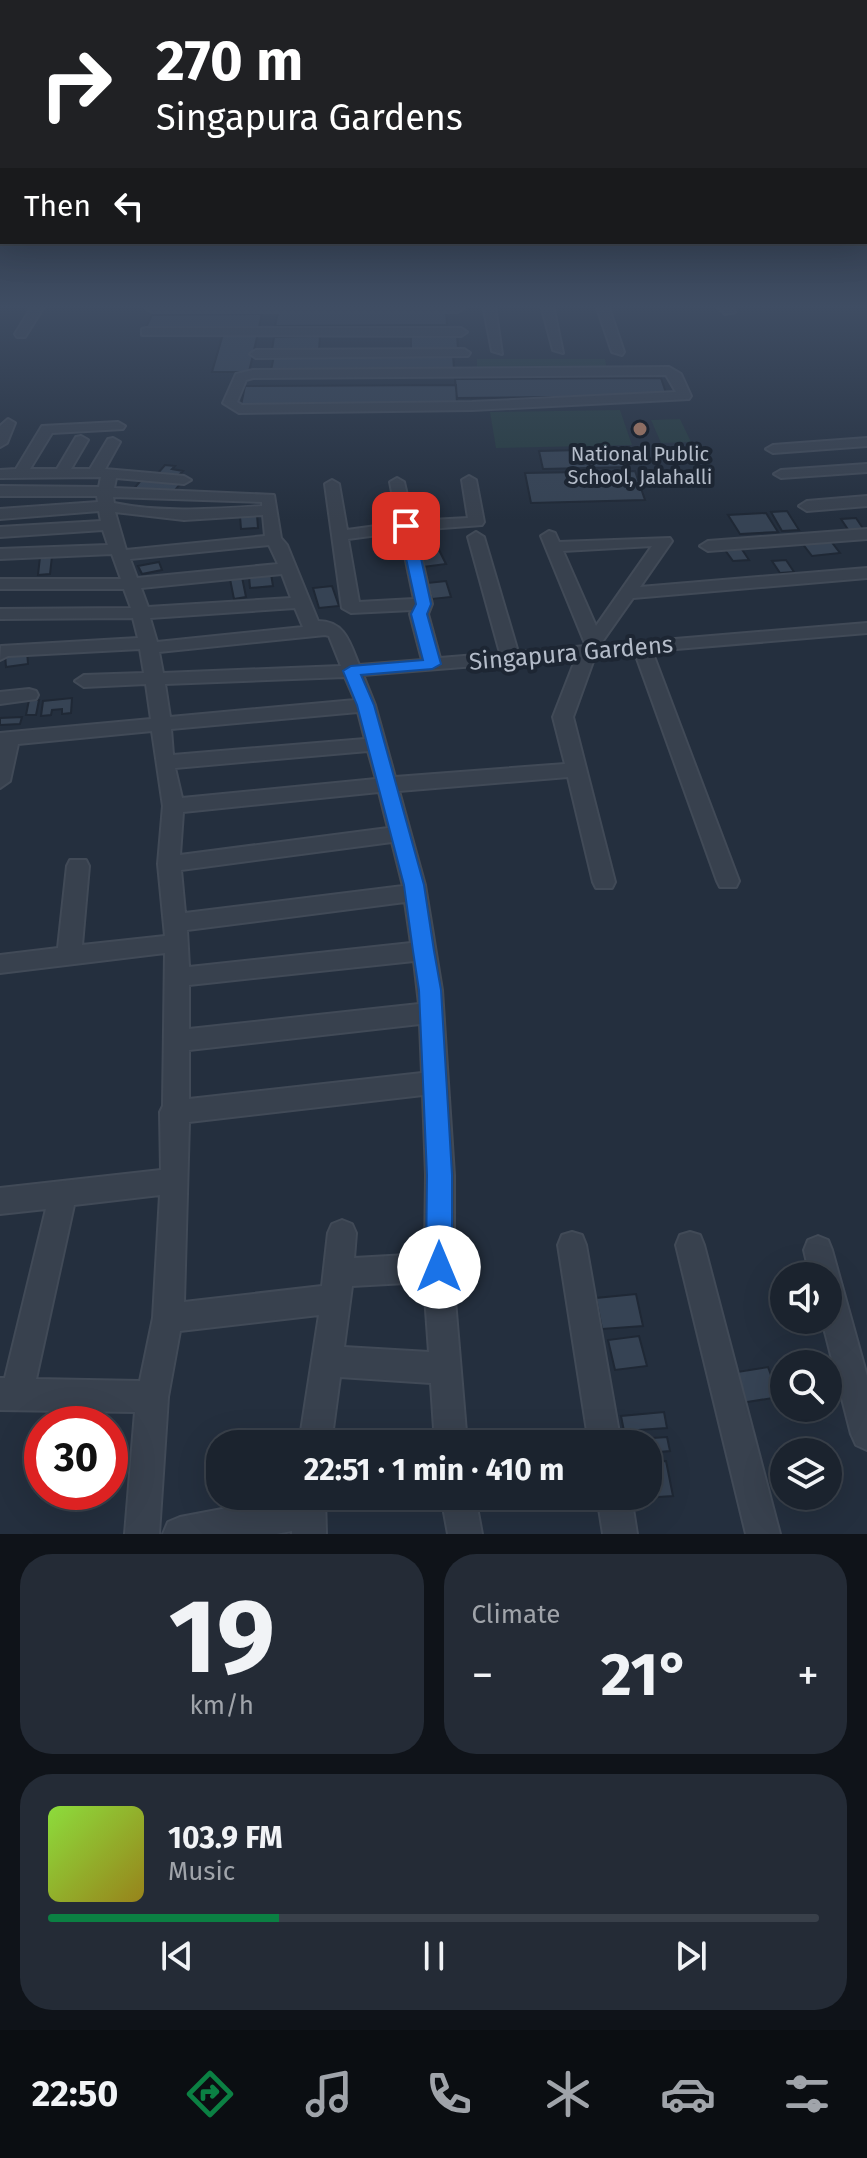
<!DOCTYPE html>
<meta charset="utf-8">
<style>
:root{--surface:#1b232e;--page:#242b36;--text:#f1f3f6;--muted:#a0a4aa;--line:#39404a;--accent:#0b8043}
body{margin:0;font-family:"Fira Sans",sans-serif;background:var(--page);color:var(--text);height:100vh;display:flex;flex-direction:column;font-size:30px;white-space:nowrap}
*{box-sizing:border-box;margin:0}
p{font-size:26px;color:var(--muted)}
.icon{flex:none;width:44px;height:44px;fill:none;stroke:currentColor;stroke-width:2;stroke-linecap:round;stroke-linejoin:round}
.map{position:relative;height:1534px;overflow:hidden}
.details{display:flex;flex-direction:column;gap:20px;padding:20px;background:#0f1319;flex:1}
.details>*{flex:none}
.hud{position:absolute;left:0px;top:0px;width:868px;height:244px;box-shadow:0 8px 32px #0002,0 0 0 2px var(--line);background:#202124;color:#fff;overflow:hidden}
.buttons{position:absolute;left:770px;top:1262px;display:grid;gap:16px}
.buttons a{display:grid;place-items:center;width:72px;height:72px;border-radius:50%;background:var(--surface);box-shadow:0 8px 32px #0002,0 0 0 2px var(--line);font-size:40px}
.speed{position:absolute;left:24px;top:1406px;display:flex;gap:16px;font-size:40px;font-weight:700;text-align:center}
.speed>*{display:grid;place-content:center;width:104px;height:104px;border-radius:50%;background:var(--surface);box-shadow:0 8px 32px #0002,0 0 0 2px var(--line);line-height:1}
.speed .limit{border:12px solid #d22;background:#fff;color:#111}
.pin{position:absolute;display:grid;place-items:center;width:68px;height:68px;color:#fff;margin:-34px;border-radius:16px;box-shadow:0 4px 12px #0006}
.me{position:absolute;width:88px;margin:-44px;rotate:0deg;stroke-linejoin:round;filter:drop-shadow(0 0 6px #0008)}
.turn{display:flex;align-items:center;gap:28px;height:168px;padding:0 24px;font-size:36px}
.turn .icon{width:104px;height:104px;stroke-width:2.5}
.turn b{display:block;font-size:56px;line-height:68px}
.then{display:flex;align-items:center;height:76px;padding:0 24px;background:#0003;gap:16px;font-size:30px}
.big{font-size:60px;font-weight:700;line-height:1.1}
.details .card{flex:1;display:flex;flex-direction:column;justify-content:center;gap:12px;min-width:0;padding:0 28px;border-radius:32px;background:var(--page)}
.details .dial{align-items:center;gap:0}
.dial b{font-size:104px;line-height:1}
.song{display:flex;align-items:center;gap:24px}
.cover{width:96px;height:96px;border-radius:12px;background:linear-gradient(135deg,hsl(90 70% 55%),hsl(50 70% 35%))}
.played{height:8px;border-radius:4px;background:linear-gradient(90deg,var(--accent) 30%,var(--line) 30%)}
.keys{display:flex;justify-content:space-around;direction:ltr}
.heat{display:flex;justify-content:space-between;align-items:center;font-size:44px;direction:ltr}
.details .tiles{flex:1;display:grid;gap:20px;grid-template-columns:1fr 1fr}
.card:last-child{grid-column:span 2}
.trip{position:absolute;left:206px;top:1430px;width:456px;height:80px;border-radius:32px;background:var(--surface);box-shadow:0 8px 32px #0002,0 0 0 2px var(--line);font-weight:700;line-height:80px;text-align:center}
.tab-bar{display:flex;height:128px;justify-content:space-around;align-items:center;background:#0b0e12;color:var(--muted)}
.tab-bar .icon{width:56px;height:56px}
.tab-bar .on{color:var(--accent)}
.tab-bar b{font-size:36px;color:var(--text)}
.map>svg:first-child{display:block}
</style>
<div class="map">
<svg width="867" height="1534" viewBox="0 0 867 1534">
<rect width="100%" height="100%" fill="#242f3e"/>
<!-- green -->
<path fill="#263c3f" d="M477,359H605L607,370L477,371Z
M620,410L632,445L496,448L490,412Z
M680,419L691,442L661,443L651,420Z"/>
<!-- building -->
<path fill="#364354" stroke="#1f2835" stroke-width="2" d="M446,312L447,325L275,326L278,313Z
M262,314L259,327H146L152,315Z
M258,333L249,372H212L223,334Z
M411,335H457L458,349H411Z
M320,336L319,350H272L274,337Z
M453,354L454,369L271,370L274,356Z
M661,378L667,396L457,398L455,379Z
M456,385L457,403L241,405L245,386Z
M622,449L628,467L543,469L539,451Z
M165,465L175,466L172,469L183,471L178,476L158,473Z
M635,471L645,500L531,503L525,473Z
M142,479L181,483L171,495L132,491Z
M787,511L799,530L782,531L771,512Z
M766,513L778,532L740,534L728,515Z
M257,515L258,528L241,529L240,516Z
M856,518L864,530L849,531L841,519Z
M830,540L840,553L812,556L802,543Z
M436,544L446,564L423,567L413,547Z
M741,548L749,560L733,561L725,550Z
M52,556L50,574L38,575L40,557Z
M786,560L794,572L780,573L772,561Z
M159,562L162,570L142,574L138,566Z
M271,574L273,586L250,588L249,576Z
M242,577L246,597L234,599L230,579Z
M446,581L451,597L432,599L427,583Z
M332,586L339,606L319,608L313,588Z
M27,651L28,664L6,667L5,654Z
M72,698L71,713L62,714V709L52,710L51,715L41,716L43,701Z
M29,700H39L36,715H26Z
M22,717L20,724L0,725V718Z
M636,1294L643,1326L602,1329L596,1298Z
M639,1336L647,1366L615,1370L608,1340Z
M768,1367L779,1397L741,1403L731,1373Z
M664,1412L667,1428L624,1431L621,1416Z
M667,1437L670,1451L648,1453V1444H624L623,1440Z
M666,1461L673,1496L629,1499V1496H648V1462Z"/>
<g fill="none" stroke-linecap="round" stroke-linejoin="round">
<defs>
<path id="street" d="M33,305H45L25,337H17L15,334Z
M149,305H461L464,308L458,312H152L146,308Z
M483,305H495L502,354L492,351Z
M541,305H553L563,353L553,350Z
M596,305H608L624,352L622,355L612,352Z
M716,305H729L735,312L725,314Z
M146,328H461L467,332L461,336L142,335V329Z
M464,349L470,353L468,356L256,358L250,354L256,350Z
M669,367L681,374L691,396L689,399L472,410L239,413L223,403L236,374L253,370ZM666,375L676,392L472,402L242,405L237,402L246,380L253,378Z
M8,419L15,423L7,443L0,447V426Z
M118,422L125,426L123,429L52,433L30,469H57L76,437L81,436L88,440L71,469H90L108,439L113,438L120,442L105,469L184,476L191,480L184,484L116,478L114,488L274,495L281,538L287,545L318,621C345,621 350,643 359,665L422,660L410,614L412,610L351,613L342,608L325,484L332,480L339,484L347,530L398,523L390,482L397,478L404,482L413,521L468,518L462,480L469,476L476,480L484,522L482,525L415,530L432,604L428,614L440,658L500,653L468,537L476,532L484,537L518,652L586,646L541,536L549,531L555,533L559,542L670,538L672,541L640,587L867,568V578L633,598L602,642L604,645L867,623V633L652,651L739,881L736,887H720L717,881L635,653L595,656L573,717L615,882L612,888H596L593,882L568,777L399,791L425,885L442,990L454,1175V1288L467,1444H435L431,1383L340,1377L331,1444H299L319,1315L180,1331L168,1397L159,1534H125L135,1412L0,1410V1378H5L46,1209L0,1214V1188L161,1170L160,1112L163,1106L165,953L0,973V955L58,948L67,866L70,860H86L89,866L82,945L165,936L158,864L163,806L152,731L18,744L10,781L0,788V733L151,719L146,684L84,687L75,681L84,675L144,673L140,649L8,656L0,660L1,646L138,638L133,618L0,619V609L131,608L124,589H0V579H121L112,554L0,559V549L108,545L103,530L0,537V527L101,521L99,511L0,519V509L98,502L97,496H0V486L99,487L101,477L0,478V470L16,469L42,426ZM113,497L262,502V506C212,509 163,513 114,503ZM115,512L184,520L263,515L265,536L126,550ZM400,532L414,599L359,602L348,539ZM269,545L278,564L137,578L130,559ZM652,546L596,626L563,551ZM282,574L291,598L148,607L141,588ZM295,608L303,627L157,642L150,618ZM325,635L329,636L341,666L163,673L159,652ZM576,658L553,717L565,764L395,777L375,705L363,675ZM345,677L355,700L170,717L165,684ZM358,712L365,739L173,755L171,729ZM368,751L376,779L182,798L175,768ZM379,792L388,828L180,855L183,812ZM392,842L403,886L185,913L181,870ZM405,902L411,943L189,967L187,930ZM414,961L419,1004L189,1029V985ZM420,1024L422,1073L189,1099V1050ZM423,1095L426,1175L425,1254L354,1258L356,1233L352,1224L342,1220L332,1224L328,1233L322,1286L184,1302L189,1122ZM160,1195L153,1318L140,1381L36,1379L74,1205ZM424,1282L429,1352L344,1347L352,1286Z
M867,438V446L773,453L766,449L773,445Z
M867,464V472L781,478L774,474L781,470Z
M867,496V506L807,511L799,506L807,501Z
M867,529V539L708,551L700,546L708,541Z
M29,689L36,691L38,695L36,699L0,704V692Z
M572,1232L582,1235L586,1245L621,1444H589L558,1245L562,1235Z
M690,1232L700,1235L704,1245L780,1534H746L676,1245L680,1235Z
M818,1236L828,1240L832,1250L867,1376V1450L856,1445L851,1434L822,1320H828V1276H810L804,1250L808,1240Z
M291,1496H325L326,1534H292V1531L276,1534H163L168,1522L180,1517Z
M441,1496H475L482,1534H448Z
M597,1496H631L637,1534H603Z"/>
</defs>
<!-- street casing -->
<use href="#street" stroke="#414a57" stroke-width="4"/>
<!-- street -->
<use href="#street" fill="#38414e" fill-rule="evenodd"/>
</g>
<!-- sky -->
<linearGradient id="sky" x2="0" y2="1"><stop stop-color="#141a22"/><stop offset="0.59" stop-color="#3f4d63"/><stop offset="1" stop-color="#3f4d63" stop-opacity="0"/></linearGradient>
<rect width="867" height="520" fill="url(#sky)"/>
<!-- route -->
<path fill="#1a73e8" stroke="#114b97" stroke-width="2" d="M406,522L414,526L431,604L427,614L441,664L432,669L361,675L374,705L424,885L434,951L441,990L452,1175V1267L449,1276L439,1280L430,1276L426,1267L427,1175L419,990L413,951L404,885L357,705L343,671L351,666L423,660L411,614L416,604L399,526Z"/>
<!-- markers -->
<circle fill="#8d6e63" stroke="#1d2633" stroke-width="3" cx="640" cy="429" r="8"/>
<g text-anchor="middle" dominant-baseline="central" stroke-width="8" stroke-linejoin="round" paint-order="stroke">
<!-- far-poi labels -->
<g font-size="20" fill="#b4bcc9" stroke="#1d2633">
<text x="640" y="454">National Public<tspan x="640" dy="23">School, Jalahalli</tspan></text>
</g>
<!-- street labels -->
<g font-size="24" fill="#b4bcc9" stroke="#1d2633">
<text transform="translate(571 653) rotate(-5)">Singapura Gardens</text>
</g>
</g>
</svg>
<div class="buttons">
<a><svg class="icon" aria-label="sound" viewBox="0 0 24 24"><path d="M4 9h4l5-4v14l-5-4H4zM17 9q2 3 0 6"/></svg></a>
<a><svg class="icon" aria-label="search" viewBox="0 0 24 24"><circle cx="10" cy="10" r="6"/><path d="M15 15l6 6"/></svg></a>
<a><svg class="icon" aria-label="layers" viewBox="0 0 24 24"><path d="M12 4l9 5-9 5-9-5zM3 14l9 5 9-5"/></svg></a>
</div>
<div class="speed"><div class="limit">30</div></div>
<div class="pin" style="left:406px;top:526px;background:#d93025"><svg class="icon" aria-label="arrive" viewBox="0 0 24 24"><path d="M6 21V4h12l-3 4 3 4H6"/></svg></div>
<svg class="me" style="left:439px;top:1267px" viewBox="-20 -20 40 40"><circle r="19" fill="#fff"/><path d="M0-13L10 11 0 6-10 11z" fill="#1a73e8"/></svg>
<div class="trip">22:51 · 1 min · 410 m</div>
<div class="hud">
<div class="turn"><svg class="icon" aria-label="right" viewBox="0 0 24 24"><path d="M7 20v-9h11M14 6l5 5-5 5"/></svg><div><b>270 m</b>Singapura Gardens</div></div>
<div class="then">Then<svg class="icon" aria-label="left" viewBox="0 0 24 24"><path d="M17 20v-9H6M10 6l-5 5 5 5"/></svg></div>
</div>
</div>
<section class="details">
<div class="tiles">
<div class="card dial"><b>19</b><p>km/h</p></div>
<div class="card"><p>Climate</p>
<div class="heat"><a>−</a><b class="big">21°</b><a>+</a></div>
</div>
<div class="card">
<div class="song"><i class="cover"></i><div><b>103.9 FM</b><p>Music</p></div></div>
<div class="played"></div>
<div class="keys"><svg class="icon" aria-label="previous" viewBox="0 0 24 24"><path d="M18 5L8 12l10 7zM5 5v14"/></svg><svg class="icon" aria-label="pause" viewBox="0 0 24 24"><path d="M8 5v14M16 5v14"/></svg><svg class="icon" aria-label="next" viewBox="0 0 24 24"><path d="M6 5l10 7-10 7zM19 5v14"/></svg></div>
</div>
</div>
</section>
<nav class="tab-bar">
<b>22:50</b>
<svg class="icon on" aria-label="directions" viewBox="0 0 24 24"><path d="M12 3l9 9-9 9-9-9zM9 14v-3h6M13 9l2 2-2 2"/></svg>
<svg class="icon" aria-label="music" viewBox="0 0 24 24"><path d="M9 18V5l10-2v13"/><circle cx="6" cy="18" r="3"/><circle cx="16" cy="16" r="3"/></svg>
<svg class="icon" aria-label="phone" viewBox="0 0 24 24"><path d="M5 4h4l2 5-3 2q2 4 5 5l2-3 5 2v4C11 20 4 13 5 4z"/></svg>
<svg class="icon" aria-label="climate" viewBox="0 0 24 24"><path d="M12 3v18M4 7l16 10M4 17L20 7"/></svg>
<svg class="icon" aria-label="car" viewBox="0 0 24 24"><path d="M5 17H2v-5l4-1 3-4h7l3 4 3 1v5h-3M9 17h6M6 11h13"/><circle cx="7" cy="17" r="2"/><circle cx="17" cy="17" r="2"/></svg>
<svg class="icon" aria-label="filters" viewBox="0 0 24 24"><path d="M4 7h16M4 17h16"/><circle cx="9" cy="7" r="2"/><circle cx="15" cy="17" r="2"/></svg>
</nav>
